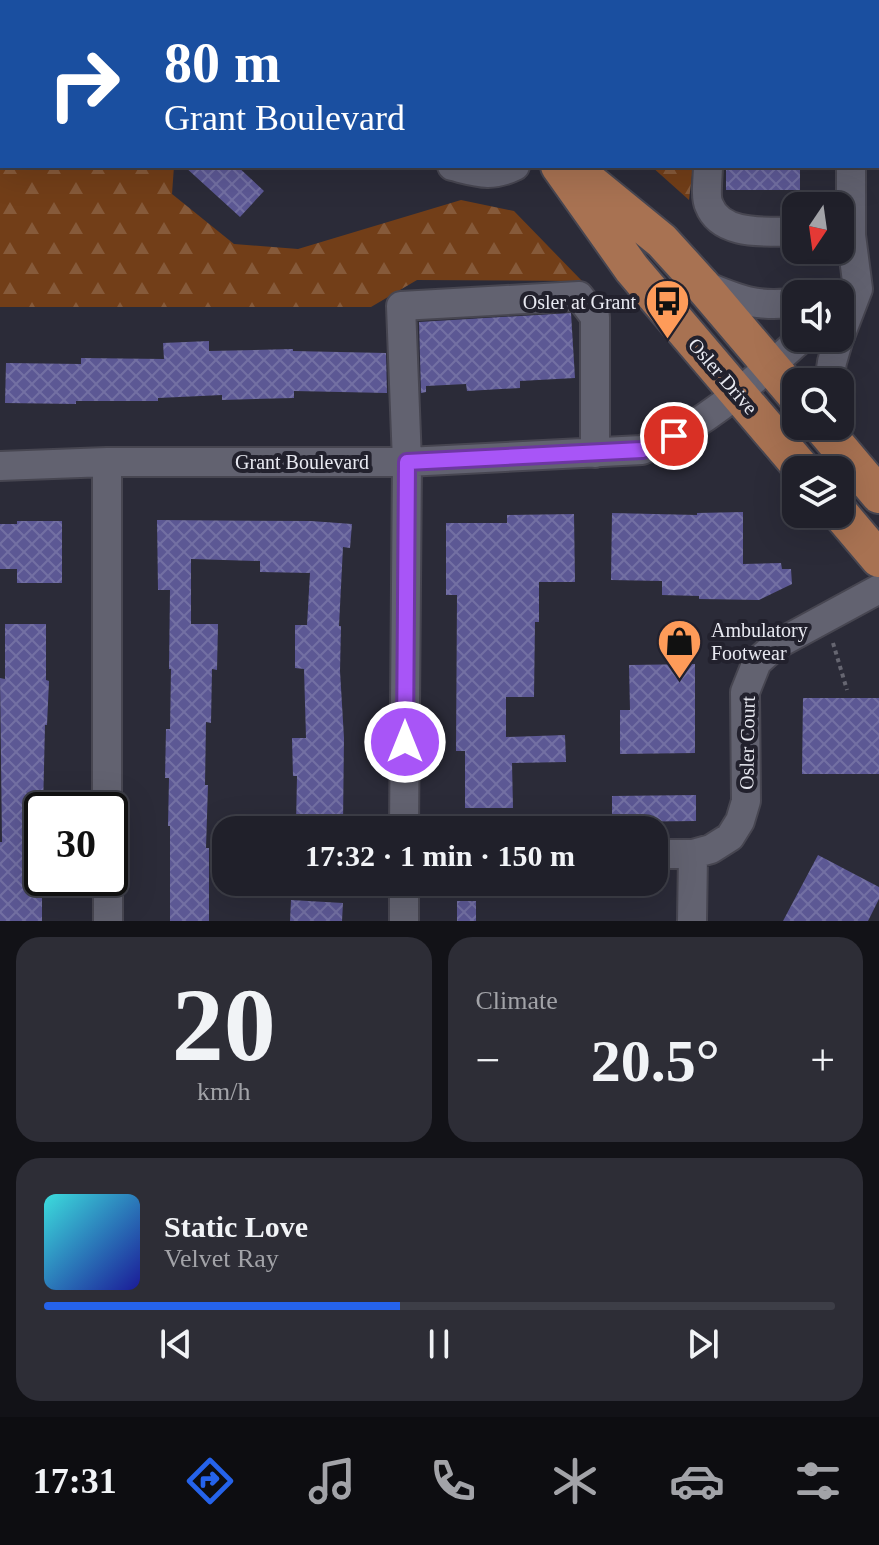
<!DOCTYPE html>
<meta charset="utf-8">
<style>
:root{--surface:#20202a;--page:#2d2d36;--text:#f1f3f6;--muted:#a2a3a8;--line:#3d3e47;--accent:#2563eb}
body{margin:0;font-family:"Times New Roman",serif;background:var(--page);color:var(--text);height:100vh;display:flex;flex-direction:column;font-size:30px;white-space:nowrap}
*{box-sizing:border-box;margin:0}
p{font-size:26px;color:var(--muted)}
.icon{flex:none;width:44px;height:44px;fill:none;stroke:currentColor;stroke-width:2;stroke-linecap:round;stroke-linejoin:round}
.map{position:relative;height:921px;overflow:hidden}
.side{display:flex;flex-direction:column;gap:16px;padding:16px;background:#121217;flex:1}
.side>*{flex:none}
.top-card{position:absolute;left:0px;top:0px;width:880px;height:168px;box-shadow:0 8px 32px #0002,0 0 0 2px var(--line);background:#1a4fa0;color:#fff;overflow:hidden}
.needle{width:52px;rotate:193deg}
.buttons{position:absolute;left:782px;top:192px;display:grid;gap:16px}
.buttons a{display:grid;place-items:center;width:72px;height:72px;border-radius:16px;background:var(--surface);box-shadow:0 8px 32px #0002,0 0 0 2px var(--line);font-size:40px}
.speed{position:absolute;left:24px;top:792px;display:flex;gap:16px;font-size:40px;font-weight:700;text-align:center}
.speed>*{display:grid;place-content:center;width:104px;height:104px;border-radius:50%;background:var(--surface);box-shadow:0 8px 32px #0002,0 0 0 2px var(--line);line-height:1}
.speed .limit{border:4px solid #111;border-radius:12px;background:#fff;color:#111}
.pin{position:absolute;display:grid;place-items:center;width:68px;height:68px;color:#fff;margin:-34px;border:4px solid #fff;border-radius:50%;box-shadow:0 2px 8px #0007}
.me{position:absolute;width:88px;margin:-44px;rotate:0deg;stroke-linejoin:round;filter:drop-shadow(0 0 6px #0008)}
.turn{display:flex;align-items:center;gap:28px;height:168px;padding:0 32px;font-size:36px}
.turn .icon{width:104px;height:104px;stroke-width:2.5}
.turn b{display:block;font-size:56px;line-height:68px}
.big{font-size:60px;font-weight:700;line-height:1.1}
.side .tile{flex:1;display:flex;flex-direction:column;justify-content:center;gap:12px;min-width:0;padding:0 28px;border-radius:24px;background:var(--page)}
.side .dial{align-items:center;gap:0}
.dial b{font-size:104px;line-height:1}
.song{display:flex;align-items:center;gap:24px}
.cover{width:96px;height:96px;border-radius:12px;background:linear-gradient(135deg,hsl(180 70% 55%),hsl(240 70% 35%))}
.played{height:8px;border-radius:4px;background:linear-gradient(90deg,var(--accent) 45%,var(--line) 45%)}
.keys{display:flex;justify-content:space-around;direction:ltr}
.heat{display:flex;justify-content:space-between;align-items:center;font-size:44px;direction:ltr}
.side .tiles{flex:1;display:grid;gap:16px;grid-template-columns:1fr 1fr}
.tile:last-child{grid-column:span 2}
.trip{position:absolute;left:212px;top:816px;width:456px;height:80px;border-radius:24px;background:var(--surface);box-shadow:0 8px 32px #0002,0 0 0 2px var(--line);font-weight:700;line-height:80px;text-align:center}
.tab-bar{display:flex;height:128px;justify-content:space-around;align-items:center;background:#0d0d11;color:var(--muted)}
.tab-bar .icon{width:56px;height:56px}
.tab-bar .current{color:var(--accent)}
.tab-bar b{font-size:36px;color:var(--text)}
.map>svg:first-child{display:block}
</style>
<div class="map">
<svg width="879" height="921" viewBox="0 0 879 921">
<defs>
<pattern id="forest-firs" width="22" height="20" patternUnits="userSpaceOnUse" patternTransform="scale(2)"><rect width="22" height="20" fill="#723e18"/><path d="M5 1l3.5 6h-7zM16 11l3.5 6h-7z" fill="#865a3a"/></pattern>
<pattern id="building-cross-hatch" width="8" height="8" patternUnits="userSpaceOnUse" patternTransform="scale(2)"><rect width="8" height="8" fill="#5c5894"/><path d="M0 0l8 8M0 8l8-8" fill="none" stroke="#7370a3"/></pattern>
</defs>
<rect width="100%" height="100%" fill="#2b2b38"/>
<!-- forest -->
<path fill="url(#forest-firs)" d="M0,103H2V166H174L172,194L234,244L298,249L461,200L514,211L582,281L417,280L371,307H0Z
M651,166H693L689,200Z"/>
<!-- building -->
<path fill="url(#building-cross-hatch)" d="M184,166H237L264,191L240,217Z
M726,166H800V190H726Z
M571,313L575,378L520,381V388L467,391L466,384L426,386V392L421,393L419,322Z
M209,341V351L293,349V351L386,353L387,393L294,391V398L222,400V395L158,398V401H76V404L5,403L6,363L81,364V358L164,359L163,343Z
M743,512V564L781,563L782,569H791L792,584L759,600L699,599V596L662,595V581L611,580L612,513L697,515V513Z
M574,514L575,582H539V622H535L534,697H506V737L565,735L566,762L512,763L513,808H465V751H456L457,595H446V523H507V515Z
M157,520L311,521L352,524L350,548L343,547L339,626H341L340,671L344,738L343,824H296L297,776H293L292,738H306L304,669L295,668V625H307L310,573L260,572V561L191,559V624H218L217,670L212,669L211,723L206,722L205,785H208L206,848H209V921H170V826H168L169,778H165L166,729H170L171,669H169L170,590H158Z
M17,521H62V583H17V569H0V524H17Z
M5,624H46V680L49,681L47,725H45L43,810H42V921H0V842H2L0,678L5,679Z
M695,664V753L620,754V710H630L629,665Z
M803,698H879V774H802Z
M696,795V821L612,822V796Z
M818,855L879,887V899L868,921H783Z
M291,900L343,903L342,921H290Z
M457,901H476V921H457Z"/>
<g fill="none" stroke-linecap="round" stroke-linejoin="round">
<defs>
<path id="minor" d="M180,0L181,2
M706,0V2
M850,0V2
M452,166C477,172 491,178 515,166
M708,166C708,176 705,197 709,205C721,237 768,231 796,232
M701,284C734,298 759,309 796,302
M840,336L858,289L851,235V166
M829,382L832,362L839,338
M107,462V810
M0,466L107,462H407L642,450C653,445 666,441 677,435C723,409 762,373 802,338
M404,830L407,462L401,306L579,296L595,317V453
M654,854H693L711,849L730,837L740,821L746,801L745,692L757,662L776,645L879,589
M108,878V921
M404,921V882
M692,921L693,854"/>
<path id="major" d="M390,0L392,2
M559,166L632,269L803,470
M580,174L662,241L701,284L796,396
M821,426L879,495
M840,513L879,559"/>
</defs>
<!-- minor casing -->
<use href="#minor" stroke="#474651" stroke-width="32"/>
<!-- major casing -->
<use href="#major" stroke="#474651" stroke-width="40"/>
<!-- path -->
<path stroke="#666671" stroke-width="4" stroke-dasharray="4 4" stroke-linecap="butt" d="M833,643L847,690"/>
<!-- minor -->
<use href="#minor" stroke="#626270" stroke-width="28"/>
<!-- major -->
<use href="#major" stroke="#a87252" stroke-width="36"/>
</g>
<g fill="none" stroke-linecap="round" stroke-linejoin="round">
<defs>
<path id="route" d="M405,742L407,462L642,450L674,436"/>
</defs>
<!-- route casing -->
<use href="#route" stroke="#6d37a1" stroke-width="20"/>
<!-- route -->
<use href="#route" stroke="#a855f7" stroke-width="14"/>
</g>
<!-- icons -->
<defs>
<symbol id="bus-pin" viewBox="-11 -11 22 30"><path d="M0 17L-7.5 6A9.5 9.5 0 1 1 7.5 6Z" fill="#fe9b59" stroke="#22212d"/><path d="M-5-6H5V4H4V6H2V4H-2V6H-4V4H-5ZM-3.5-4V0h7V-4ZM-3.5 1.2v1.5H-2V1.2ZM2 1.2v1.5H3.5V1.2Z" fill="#111"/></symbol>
<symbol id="shop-pin" viewBox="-11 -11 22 30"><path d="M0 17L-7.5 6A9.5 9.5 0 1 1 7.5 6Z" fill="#fe9b59" stroke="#22212d"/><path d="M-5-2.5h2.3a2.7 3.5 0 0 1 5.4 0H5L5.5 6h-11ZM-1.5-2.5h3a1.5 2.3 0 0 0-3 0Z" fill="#111"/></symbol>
</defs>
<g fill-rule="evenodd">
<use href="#bus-pin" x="642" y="276" width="51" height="69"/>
<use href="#shop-pin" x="654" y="616" width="51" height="69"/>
</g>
<g text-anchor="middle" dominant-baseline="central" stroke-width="8" stroke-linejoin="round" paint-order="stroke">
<!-- poi labels -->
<g font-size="20" fill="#e8e9f1" stroke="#22212d" text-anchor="end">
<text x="636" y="302">Osler at Grant</text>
<text x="711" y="630" text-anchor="start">Ambulatory<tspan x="711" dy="23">Footwear</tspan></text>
</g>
<!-- street labels -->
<g font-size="20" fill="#e8e9f1" stroke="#22212d">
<text transform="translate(723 376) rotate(49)">Osler Drive</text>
<text x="302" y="462">Grant Boulevard</text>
<text transform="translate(747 743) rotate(-89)">Osler Court</text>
</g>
</g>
</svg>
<div class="buttons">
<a><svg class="needle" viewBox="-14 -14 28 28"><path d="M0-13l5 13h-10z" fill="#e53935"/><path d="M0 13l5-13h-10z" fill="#a2a3a8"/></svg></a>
<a><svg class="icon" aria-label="sound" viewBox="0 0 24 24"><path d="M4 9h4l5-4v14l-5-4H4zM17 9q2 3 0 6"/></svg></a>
<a><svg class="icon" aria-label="search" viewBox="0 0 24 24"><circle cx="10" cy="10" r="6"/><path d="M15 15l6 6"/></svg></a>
<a><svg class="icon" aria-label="layers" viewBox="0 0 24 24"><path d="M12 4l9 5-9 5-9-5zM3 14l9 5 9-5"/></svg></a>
</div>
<div class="speed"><div class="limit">30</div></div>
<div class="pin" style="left:674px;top:436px;background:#d93025"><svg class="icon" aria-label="arrive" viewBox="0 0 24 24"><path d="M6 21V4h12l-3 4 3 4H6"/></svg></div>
<svg class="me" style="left:405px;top:742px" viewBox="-20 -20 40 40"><circle r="17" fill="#a855f7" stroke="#fff" stroke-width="3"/><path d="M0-11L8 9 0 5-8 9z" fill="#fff"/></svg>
<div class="trip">17:32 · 1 min · 150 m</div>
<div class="top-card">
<div class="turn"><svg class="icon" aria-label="right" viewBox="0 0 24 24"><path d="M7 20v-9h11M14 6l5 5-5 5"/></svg><div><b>80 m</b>Grant Boulevard</div></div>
</div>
</div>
<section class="side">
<div class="tiles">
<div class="tile dial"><b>20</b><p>km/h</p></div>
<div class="tile"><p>Climate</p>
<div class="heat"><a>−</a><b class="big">20.5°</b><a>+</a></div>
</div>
<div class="tile">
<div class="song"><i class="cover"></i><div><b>Static Love</b><p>Velvet Ray</p></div></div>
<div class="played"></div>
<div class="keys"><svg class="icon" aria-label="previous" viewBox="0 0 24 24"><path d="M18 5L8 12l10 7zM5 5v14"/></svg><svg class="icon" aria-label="pause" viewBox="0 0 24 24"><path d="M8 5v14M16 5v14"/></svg><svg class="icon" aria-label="next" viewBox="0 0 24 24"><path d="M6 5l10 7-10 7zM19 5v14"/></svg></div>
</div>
</div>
</section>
<nav class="tab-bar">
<b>17:31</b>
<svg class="icon current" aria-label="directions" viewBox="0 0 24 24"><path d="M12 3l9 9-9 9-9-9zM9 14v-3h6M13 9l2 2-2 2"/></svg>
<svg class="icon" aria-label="music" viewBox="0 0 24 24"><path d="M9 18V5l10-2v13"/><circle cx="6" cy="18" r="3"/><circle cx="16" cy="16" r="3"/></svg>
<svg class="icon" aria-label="phone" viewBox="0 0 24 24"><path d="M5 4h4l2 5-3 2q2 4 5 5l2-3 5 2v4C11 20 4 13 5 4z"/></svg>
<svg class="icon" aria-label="climate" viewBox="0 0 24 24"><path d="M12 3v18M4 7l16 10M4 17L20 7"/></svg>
<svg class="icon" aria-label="car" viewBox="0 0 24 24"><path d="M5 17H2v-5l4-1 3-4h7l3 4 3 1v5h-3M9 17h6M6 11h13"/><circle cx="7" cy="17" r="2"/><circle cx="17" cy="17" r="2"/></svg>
<svg class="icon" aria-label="filters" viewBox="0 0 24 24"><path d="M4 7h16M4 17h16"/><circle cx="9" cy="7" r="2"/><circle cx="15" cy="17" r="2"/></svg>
</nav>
